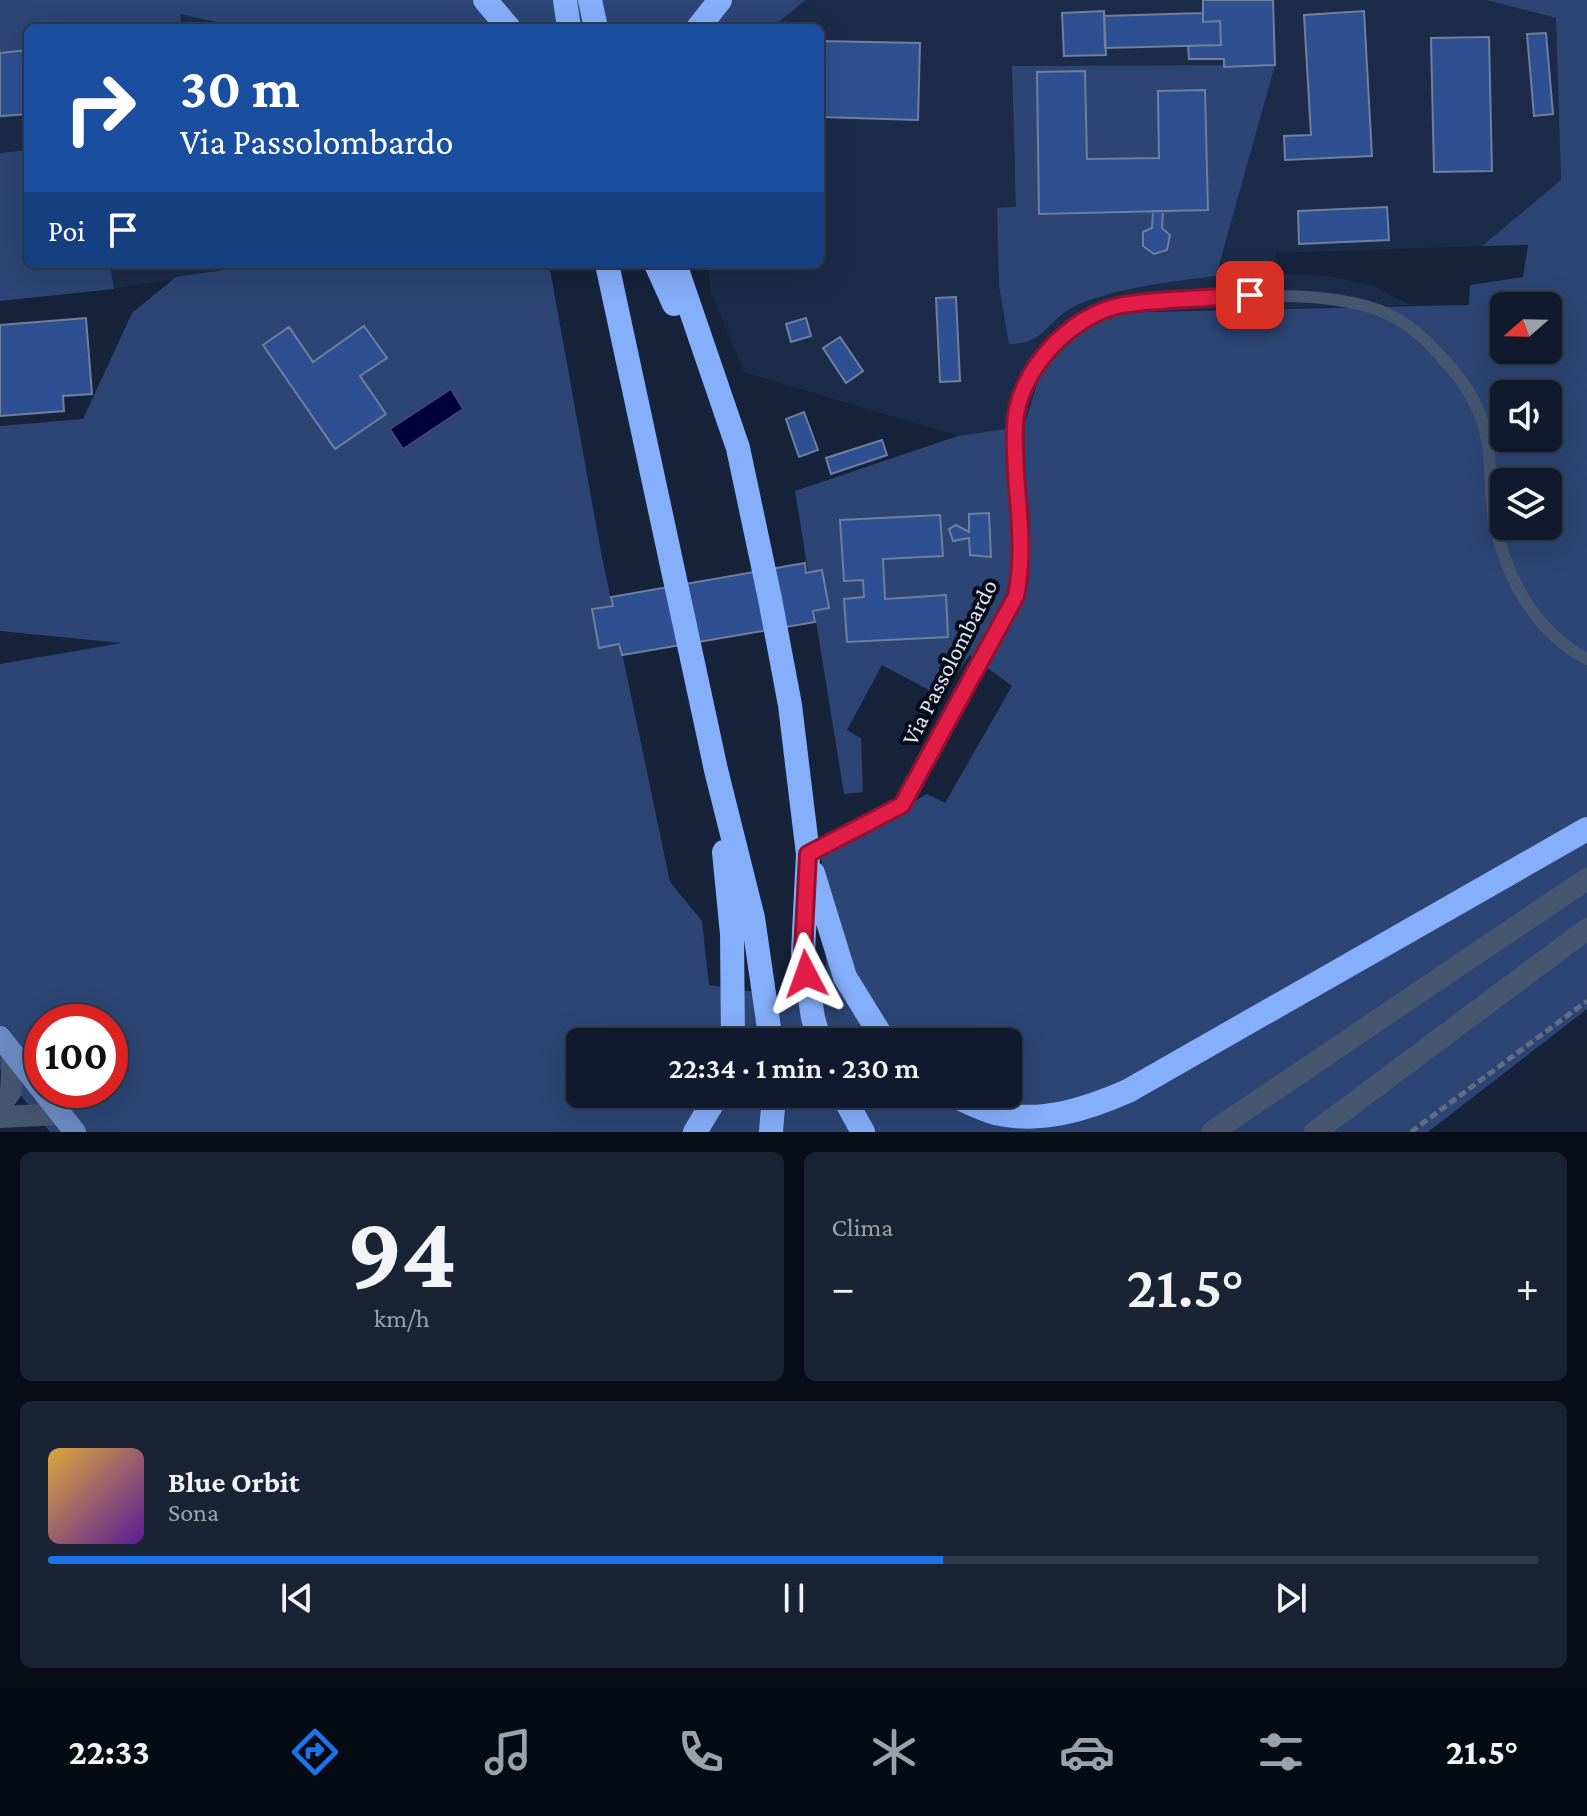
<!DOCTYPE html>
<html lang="it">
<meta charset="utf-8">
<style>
:root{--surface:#101a2c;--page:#192334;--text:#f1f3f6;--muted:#9ca1a9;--line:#303848;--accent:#1a73e8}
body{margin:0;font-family:"Crimson Pro",serif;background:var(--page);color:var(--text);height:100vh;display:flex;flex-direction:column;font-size:30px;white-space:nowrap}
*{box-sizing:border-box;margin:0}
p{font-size:26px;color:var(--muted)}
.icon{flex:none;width:44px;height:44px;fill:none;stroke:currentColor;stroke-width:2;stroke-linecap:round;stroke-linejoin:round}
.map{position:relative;height:1132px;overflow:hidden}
.panel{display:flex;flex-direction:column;gap:20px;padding:20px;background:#090e18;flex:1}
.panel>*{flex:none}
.hud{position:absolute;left:24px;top:24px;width:800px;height:244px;border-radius:12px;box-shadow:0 8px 32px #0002,0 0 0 2px var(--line);background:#1a4fa0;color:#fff;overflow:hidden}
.needle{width:52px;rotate:250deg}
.tools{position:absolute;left:1490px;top:292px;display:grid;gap:16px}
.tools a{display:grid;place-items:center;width:72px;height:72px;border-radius:12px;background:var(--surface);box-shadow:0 8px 32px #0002,0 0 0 2px var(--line);font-size:40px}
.speed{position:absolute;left:24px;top:1004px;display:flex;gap:16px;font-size:40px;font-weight:700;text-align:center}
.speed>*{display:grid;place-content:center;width:104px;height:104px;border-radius:50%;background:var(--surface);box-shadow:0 8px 32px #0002,0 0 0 2px var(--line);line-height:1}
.speed .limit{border:12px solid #d22;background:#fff;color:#111}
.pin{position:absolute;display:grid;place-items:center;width:68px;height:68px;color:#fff;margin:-34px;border-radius:16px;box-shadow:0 4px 12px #0006}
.me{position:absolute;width:88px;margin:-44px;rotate:356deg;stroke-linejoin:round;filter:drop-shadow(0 0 6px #0008)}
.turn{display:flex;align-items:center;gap:28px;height:168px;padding:0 24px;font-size:36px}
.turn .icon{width:104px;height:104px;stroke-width:2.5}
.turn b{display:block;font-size:56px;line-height:68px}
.then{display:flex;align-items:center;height:76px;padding:0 24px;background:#0003;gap:16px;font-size:30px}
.big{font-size:60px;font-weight:600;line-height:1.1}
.panel .widget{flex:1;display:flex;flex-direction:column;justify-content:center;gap:12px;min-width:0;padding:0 28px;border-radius:12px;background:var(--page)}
.panel .dial{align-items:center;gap:0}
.dial b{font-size:104px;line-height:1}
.song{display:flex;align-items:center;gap:24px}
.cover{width:96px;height:96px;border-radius:12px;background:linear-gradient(135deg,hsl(40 70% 55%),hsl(270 70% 35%))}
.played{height:8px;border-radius:4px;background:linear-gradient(90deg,var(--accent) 60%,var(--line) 60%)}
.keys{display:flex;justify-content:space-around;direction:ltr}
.heat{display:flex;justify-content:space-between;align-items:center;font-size:44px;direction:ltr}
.panel .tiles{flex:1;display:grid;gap:20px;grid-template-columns:1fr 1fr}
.widget:last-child{grid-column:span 2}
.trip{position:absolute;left:566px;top:1028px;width:456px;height:80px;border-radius:12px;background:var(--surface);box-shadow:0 8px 32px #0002,0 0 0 2px var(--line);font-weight:600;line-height:80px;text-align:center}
.menu{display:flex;height:128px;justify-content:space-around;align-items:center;background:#060a12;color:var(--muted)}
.menu .icon{width:56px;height:56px}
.menu .selected{color:var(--accent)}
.menu b{font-size:36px;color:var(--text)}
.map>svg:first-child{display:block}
</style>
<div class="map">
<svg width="1587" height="1132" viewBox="0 0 1587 1132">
<rect width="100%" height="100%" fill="#16233b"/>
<!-- built -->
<path fill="#1c2b49" d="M806,0H1486L1556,18L1561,181L1482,246L1276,253L1275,273L1328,276L1371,285L1410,305L1104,313L1044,362L1024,426L958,436L744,372L710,290L708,264H820V28H771Z
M180,14L243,28H182Z
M28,115V150L0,153V118Z
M110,264H265L114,289Z"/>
<!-- green -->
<path fill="#2c4574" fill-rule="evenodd" d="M0,0H806L771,28H243L180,14L182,28H28V115L0,118Z
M1486,0H1587V1009L1428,1132H50L0,1069V664L122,643L0,631V426L83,419L132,313L176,277L265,264H549L601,552L670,882L702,921L709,985L828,1003L821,856L927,794L945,803L1012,686L970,655L940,696L882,665L847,730L861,738L863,792L844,794L795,491L958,436L1024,426L1044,362L1104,313L1469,305L1470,285L1523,277L1528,245L1482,246L1561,180L1556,18ZM1504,306H1548V350H1504ZM1504,394H1548V438H1504ZM1504,482H1548V526H1504ZM42,1022H110V1090H42ZM580,1042H1008V1094H580Z
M1275,65L1216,276C1170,282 1120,287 1077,305C1048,318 1047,344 1009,344L999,286L997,208L1016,207L1012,66Z
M28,150V264H110L114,289L0,301V153Z"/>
<!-- water -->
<path fill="#00003a" stroke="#434573" stroke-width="2" d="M451,389L463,409L403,449L390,429Z"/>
<!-- building -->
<path fill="#2e4f91" stroke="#6f7f9c" stroke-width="2" d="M1203,0H1273L1275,65L1224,67V59H1189L1188,46L1221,45L1220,21L1203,22Z
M1104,11L1106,55L1064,56L1062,13Z
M1364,11L1372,156L1285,160L1284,136L1311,135L1304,15Z
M1203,13V22L1220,21L1221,45L1105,48L1104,16Z
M1546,33L1553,114L1534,116L1527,34Z
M1489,37L1492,171L1434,172L1431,38Z
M820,41L920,43L918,120L820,117Z
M28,50V114L0,116V53Z
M1085,71L1087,159L1159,158L1158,91L1205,90L1208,210L1039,214L1037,72Z
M1387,207L1389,240L1299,244L1298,211Z
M1153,211H1163L1162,228L1170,235L1167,250L1154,254L1143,246V232L1152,228Z
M956,297L960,381L940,382L936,298Z
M86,318L92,394L63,396L64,411L0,416V325Z
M806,318L811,336L791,342L786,324Z
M364,326L387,358L360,376L386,414L335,449L263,345L289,327L313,362Z
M840,337L863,371L846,383L823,348Z
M804,412L818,450L799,457L786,419Z
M882,440L887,455L831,474L826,458Z
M989,513L991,557L970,555L969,538L953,541L949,529L956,525L969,532V514Z
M940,515L943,556L883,559L885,599L946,595L948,637L847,642L844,599L864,597L863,580L844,581L840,520Z
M805,563L806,573L822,570L829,608L813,611L815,622L622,655L619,644L599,648L592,609L613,606L611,597Z"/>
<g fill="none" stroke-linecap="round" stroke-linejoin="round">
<!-- path -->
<path stroke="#626d83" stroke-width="5" stroke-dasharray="8 4" stroke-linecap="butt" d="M1411,1132L1587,1001"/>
<!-- service -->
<path stroke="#465570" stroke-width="12" d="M808,854L902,805L914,787L1016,596C1027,539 1015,484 1015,427C1015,371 1066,321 1118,306C1144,299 1176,301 1203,299C1258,295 1337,291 1388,314C1410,325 1429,342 1444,360C1465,382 1481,409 1487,439C1492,463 1489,488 1493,512C1503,572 1532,630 1587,659"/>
<!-- minor -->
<path stroke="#465570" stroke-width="22" d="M0,1106L11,1091L13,1053
M0,1117L61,1114"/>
<!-- secondary -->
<path stroke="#465570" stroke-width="22" d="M1212,1132L1587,879
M1315,1132L1587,929"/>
<!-- primary -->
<path stroke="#6c8ac3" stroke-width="22" d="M0,1037L75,1132"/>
<!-- motorway -->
<path stroke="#85aefb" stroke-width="24" d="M485,0L509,28
M565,0L569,28
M590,0L596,28
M698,28L720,0
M607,264L716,770L753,918L771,1042
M656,264L674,304
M675,264L738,448L770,599L790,705L802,805L808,854L803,952L813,1018L820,1042
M724,852L732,934L733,1042
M813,873L845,977L885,1042
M842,1094L863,1132
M950,1094C964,1100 980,1109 996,1113C1041,1124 1087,1109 1128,1091L1587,829
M695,1132L718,1094
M771,1132L774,1094"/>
</g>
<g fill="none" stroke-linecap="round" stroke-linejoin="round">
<defs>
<path id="route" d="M806,974L803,952L808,854L902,805L1016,596C1028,536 1012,484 1015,425C1017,372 1070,315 1122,305C1163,298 1208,299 1250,295"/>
</defs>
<!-- route casing -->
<use href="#route" stroke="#92132f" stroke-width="20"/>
<!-- route -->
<use href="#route" stroke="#e11d48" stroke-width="14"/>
</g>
<g text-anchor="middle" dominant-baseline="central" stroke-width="8" stroke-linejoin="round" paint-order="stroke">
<!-- street labels -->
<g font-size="24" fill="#dee7f8" stroke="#070c17">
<text transform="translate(949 662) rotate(-63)">Via Passolombardo</text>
</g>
</g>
</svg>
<div class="tools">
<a><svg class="needle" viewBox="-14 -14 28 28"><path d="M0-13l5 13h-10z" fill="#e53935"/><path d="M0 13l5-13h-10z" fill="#9ca1a9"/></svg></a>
<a><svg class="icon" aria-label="sound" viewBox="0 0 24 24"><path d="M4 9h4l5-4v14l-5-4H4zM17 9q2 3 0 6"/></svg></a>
<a><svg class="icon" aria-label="layers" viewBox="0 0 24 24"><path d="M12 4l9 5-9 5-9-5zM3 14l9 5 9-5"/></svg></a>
</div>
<div class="speed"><div class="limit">100</div></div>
<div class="pin" style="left:1250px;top:295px;background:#d93025"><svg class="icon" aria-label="arrive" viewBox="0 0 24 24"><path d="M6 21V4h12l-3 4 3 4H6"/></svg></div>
<svg class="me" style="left:806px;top:974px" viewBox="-20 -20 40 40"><path d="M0-17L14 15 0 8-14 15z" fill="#e11d48" stroke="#fff" stroke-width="4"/></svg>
<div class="trip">22:34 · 1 min · 230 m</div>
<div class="hud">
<div class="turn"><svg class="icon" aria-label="right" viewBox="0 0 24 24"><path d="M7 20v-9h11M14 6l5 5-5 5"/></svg><div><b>30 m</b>Via Passolombardo</div></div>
<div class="then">Poi<svg class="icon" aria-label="arrive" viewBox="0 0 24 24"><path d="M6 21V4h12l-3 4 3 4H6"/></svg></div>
</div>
</div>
<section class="panel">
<div class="tiles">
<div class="widget dial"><b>94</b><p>km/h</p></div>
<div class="widget"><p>Clima</p>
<div class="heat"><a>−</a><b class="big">21.5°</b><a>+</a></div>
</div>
<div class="widget">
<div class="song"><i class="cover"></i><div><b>Blue Orbit</b><p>Sona</p></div></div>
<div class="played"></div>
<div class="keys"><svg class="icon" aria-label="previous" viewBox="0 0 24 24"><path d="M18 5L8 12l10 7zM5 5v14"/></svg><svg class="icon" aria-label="pause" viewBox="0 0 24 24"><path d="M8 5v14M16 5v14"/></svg><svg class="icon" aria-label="next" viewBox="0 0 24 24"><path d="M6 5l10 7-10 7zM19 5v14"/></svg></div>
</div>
</div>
</section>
<nav class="menu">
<b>22:33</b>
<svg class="icon selected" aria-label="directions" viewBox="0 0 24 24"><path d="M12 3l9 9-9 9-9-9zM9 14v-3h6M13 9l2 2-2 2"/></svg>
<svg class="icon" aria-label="music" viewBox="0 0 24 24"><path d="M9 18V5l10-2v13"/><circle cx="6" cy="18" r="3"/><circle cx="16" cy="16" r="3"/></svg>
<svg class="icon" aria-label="phone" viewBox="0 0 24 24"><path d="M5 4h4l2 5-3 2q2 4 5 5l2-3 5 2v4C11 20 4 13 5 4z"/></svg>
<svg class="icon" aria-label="climate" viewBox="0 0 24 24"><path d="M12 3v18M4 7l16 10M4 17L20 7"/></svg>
<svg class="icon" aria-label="car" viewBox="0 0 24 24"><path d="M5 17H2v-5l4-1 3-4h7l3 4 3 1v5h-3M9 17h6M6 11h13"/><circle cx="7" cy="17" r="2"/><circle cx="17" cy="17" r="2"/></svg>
<svg class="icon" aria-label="filters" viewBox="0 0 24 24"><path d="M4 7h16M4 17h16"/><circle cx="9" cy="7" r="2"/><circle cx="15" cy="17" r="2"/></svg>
<b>21.5°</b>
</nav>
